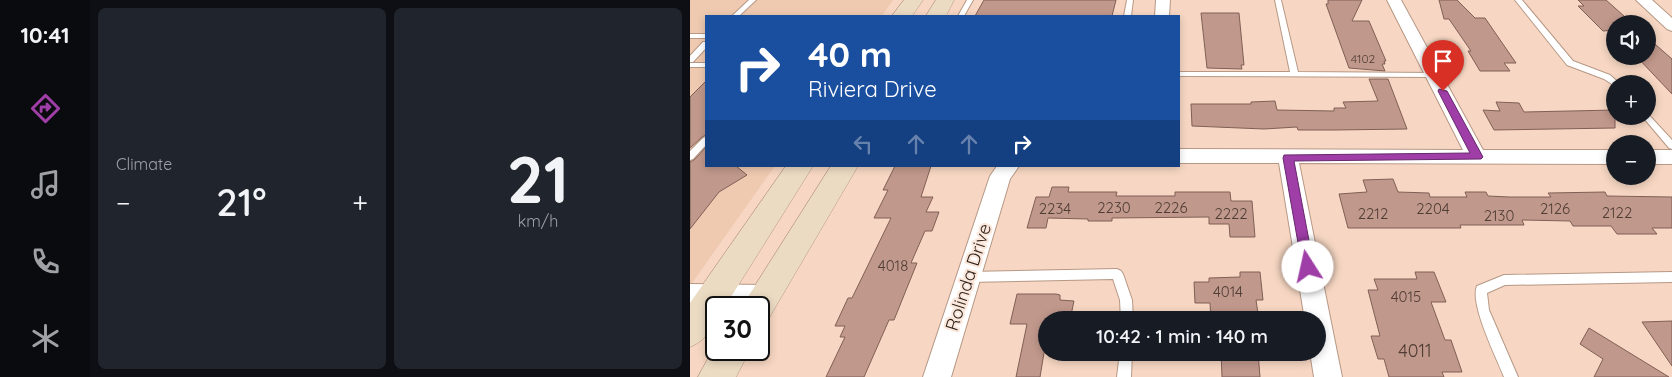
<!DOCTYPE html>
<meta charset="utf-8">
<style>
:root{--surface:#171b24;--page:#20242c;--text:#f1f3f6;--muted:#9ea1a6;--accent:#9e3ea6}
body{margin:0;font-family:Quicksand,sans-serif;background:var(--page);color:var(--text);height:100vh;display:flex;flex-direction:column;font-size:19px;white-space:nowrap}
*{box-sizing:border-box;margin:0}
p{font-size:16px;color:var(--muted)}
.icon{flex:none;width:28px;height:28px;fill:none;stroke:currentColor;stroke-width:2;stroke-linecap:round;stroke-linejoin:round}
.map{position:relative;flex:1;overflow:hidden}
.panel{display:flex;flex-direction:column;gap:8px;padding:8px;background:#0d0f14;width:600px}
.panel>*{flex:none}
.guide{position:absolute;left:15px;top:15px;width:475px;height:152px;border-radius:0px;box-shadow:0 2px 8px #0003;background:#1a4fa0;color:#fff;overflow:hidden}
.buttons{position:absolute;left:916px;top:15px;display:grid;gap:10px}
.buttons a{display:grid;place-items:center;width:50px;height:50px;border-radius:50%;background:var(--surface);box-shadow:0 2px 8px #0003;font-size:25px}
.speed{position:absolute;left:15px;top:296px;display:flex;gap:10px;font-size:25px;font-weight:700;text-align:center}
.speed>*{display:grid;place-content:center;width:65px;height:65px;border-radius:50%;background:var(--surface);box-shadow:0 2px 8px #0003;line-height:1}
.speed .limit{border:2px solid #111;border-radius:8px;background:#fff;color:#111}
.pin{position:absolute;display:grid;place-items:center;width:42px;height:42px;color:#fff;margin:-51px -21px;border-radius:50% 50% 50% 0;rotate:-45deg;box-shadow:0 0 5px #0007}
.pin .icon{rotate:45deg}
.me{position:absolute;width:55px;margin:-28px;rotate:350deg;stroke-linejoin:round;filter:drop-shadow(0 0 4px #0008)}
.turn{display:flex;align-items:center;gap:18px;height:105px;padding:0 20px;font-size:22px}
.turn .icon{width:65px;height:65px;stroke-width:2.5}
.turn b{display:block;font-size:35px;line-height:42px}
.lanes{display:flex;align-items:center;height:48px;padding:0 20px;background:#0003;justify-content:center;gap:25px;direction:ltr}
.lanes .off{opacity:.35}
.big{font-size:38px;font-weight:600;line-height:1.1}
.panel .card{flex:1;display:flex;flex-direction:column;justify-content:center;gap:8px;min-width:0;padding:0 18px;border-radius:8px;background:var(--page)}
.panel .dial{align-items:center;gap:0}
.dial b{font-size:65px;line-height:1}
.heat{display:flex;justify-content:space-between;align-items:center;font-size:28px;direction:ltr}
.panel .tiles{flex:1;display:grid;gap:8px;grid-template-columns:repeat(2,1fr)}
.trip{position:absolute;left:348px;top:311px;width:288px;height:50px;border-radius:25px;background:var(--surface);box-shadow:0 2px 8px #0003;font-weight:600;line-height:50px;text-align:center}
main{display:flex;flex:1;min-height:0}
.dock{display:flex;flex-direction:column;width:90px;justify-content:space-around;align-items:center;background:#090b0e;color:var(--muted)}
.dock .icon{width:35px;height:35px}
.dock .current{color:var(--accent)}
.dock b{font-size:22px;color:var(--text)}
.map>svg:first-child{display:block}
</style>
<main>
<nav class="dock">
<b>10:41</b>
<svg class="icon current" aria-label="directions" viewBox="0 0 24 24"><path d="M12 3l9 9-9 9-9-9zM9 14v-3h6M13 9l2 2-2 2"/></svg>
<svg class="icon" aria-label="music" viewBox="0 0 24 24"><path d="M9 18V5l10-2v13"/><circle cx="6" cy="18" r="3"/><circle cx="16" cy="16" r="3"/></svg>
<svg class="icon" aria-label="phone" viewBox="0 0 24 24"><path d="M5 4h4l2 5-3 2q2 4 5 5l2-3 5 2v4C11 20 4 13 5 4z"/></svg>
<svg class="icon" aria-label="climate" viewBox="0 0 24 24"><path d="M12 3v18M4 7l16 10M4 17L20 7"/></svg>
</nav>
<section class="panel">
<div class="tiles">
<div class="card"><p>Climate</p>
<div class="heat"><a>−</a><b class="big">21°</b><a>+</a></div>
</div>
<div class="card dial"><b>21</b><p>km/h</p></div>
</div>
</section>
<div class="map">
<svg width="982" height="377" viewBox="0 0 982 377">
<rect width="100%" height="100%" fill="#f7d7c3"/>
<!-- built -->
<path fill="#efcab1" d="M0,0H203L192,16H16V166H85L0,286Z"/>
<!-- building -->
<path fill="#c1988c" stroke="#805f56" d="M294,0H426L422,16H285Z
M638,0H672L662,21H679L696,61H694L695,64H692L695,71L659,68L636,4H638Z
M749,0H767L785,18H795L826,63H814L820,71H790L778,51H781L759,19H754Z
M888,0H916L943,24H925V30L913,31L888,6H894Z
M511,13H549L554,65H551L552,69L517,68Z
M958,38L982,59V94L946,56H958Z
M679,79H698L717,129L645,130H608L607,127L574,129L502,126L501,104H561V102L585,101L587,110L644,111V108H656L653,102L688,101Z
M16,81V135L12,137L0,148V97Z
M806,102L829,103L834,112L925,110V128L804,130L793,110L810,111Z
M16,147V166H46L57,175L29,192L0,229V162L4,160Z
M205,166H241L231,197H243L236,212H249L242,231H235L221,263H227L204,320H199L174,377H136L155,337H150L155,326H145L158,298H162L201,218H184L198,190H193Z
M703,179L708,192L739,193L740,197H777L775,192H796L798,196L820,197H861L858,193L915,192L917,196L982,197V228H962L967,234H927L921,226H883L880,221L832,220L834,225H770L771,228H658L649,194L677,192L673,180Z
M362,187H379L378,192H427L426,196H485V192H540L541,201H562L565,237H540L539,224H519V217L422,218V221H398V219L358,218L356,228H337L346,197H359Z
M550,272H570L573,300H566L569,320H521L520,303H505L504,282H519V278L550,277Z
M725,272H744L756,302H741L755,340H761L772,372H752L754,377H699L694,359H688L681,336H690L678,290H688L684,279H727Z
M327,294H366L370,295V300L384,301L380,320H356V341L350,377H326L337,324H320Z
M982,321V366L952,322Z
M899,328L979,377H904L913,359L890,344Z
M531,352H568L570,377H532Z"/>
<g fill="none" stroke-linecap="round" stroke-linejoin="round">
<defs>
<path id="service" d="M59,0H66L49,16H42Z
M277,0H283L274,16H268Z
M437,0H443L441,16H434Z
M585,0H591L608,72L744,73L748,75L744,77L489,76V72H600Z
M825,0H832L883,61L920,75L930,84H925V86L914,79L877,65Z
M0,34H16V38H0Z
M13,42H16V48L3,62H0V56Z
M0,63H16V67H0Z
M958,114L982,140V149L979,148L952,116H958Z
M16,137V145L3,159L0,160V151L13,138Z
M427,269L431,271L433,274L442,300L443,320H431L430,300L423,279L278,282L274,280L272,277L274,274L278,272Z
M982,272V282L815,285L797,293L799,310L828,377H814C807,359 779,303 787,286L814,275Z
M430,352H442L441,377H427Z"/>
<path id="minor" d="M466,0H480L479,16H465Z
M697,0H711L793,150H925V164L609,163L652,377H624L620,352H626V320H615L589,163H489V149L773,150Z
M946,0H962L982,18V31L977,29Z
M958,150H982V164H958Z
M307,166H329L320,179L261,377H233L300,176Z
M0,284L74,285L83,288L87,296L83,304L74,307L0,306Z"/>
<path id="secondary" d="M214,0H233L222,16H202Z
M246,0H264L256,16H236Z
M96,166H123L34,308H26C26,326 17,340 0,347V303Z
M141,166H168L79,318L69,322V308H51Z
M26,344V350H60L46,377H8Z"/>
</defs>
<!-- service casing -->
<use href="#service" stroke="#b69885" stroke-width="2"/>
<!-- minor casing -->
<use href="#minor" stroke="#b69885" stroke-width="2"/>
<!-- secondary casing -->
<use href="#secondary" stroke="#b69885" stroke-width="1"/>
<!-- service -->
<use href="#service" fill="#fff" fill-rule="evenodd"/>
<!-- minor -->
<use href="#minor" fill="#fff" fill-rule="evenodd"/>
<!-- secondary -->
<use href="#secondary" fill="#ecdbc3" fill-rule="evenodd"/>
</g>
<!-- route -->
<path fill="#9e3ea6" stroke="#67286c" d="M749,89L757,91L793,157L791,159L604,161L624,267L618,273L613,271L593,158L594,155L780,153L748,91Z"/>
<g text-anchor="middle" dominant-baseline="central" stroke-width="4.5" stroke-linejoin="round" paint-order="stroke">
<!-- far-number labels -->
<g font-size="12" fill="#503d34">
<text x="673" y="58">4102</text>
</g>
<!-- number labels -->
<g font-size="15" fill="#503d34">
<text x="424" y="207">2230</text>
<text x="481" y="207">2226</text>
<text x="365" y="208">2234</text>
<text x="743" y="208">2204</text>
<text x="865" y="208">2126</text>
<text x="927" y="212">2122</text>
<text x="541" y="213">2222</text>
<text x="683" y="213">2212</text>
<text x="809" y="215">2130</text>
<text x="203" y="265">4018</text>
<text x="538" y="291">4014</text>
<text x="716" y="296">4015</text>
</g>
<!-- street labels -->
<g font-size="18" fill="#2a1f17" stroke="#fbe7db">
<text transform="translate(278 277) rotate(-72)">Rolinda Drive</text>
</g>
<!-- near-number labels -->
<g font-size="18" fill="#503d34">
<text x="725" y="350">4011</text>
</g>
</g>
</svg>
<div class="buttons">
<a><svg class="icon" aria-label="sound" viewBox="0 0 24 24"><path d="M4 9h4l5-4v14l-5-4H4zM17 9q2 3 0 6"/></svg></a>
<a>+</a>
<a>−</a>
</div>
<div class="speed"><div class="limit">30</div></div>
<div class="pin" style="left:753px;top:91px;background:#d93025"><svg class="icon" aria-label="arrive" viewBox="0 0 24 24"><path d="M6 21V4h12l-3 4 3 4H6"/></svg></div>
<svg class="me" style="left:618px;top:267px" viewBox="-20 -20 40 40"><circle r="19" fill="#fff"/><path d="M0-13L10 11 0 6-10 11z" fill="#9e3ea6"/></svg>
<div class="trip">10:42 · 1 min · 140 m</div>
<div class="guide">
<div class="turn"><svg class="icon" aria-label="right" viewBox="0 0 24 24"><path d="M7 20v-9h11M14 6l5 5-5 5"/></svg><div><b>40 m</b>Riviera Drive</div></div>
<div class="lanes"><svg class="icon off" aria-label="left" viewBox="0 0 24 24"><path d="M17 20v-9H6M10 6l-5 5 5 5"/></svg><svg class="icon off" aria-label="ahead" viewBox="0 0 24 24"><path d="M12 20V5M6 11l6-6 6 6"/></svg><svg class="icon off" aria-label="ahead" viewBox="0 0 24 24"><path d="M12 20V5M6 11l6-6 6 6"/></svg><svg class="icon" aria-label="right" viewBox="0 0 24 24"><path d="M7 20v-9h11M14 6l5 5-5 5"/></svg></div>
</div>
</div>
</main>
